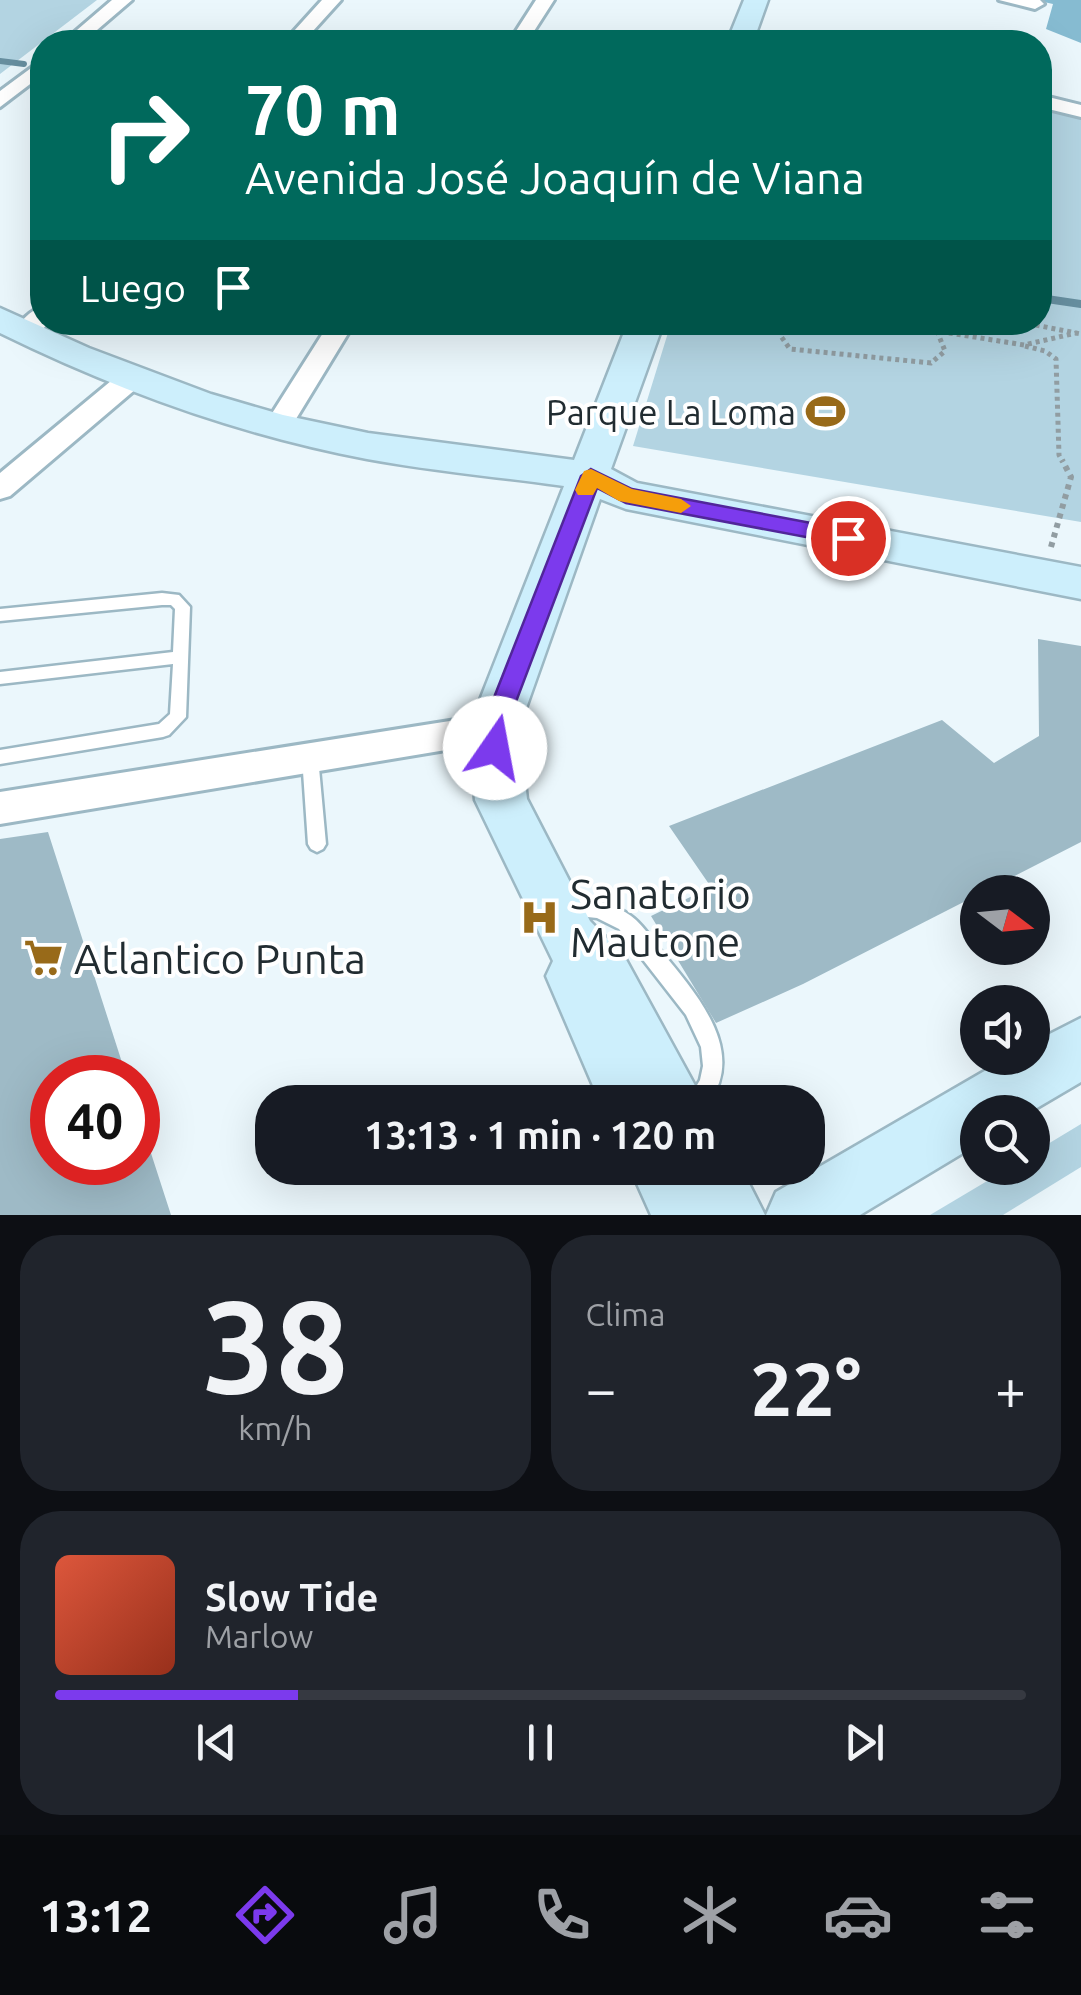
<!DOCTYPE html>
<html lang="es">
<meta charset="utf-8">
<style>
:root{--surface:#171b24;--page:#20242c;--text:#f1f3f6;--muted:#9ea1a6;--line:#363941;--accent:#7c3aed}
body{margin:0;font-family:Ubuntu,sans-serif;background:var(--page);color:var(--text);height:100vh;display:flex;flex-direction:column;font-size:38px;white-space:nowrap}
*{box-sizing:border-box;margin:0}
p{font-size:32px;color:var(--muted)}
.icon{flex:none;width:55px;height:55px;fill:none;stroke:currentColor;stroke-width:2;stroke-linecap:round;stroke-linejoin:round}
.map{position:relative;height:1215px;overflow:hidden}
.panel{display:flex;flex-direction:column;gap:20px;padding:20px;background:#0d0f14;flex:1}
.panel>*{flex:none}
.top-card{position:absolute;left:30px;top:30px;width:1022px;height:305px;border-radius:40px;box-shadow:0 10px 40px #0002;background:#00695c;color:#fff;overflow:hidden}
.needle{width:65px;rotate:106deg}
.fabs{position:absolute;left:960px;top:875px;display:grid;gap:20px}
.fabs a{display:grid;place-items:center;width:90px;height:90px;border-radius:50%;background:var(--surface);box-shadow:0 10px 40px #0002;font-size:50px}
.speed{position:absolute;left:30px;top:1055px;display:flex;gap:20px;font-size:50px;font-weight:700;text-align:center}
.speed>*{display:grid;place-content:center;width:130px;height:130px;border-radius:50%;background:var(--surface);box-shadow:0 10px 40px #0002;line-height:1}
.speed .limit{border:15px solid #d22;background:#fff;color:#111}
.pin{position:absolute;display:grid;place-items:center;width:85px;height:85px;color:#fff;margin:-42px;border:5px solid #fff;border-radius:50%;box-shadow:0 2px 10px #0007}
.me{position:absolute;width:110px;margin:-55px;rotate:12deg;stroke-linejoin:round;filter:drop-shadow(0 0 8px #0008)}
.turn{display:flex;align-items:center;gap:35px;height:210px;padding:0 50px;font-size:45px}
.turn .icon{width:130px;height:130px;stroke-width:2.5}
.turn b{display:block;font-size:70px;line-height:85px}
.then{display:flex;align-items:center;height:95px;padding:0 50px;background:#0003;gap:20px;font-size:38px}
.big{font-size:75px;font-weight:600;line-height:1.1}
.panel .tile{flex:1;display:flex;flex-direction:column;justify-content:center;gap:15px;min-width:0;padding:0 35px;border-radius:40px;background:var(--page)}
.panel .dial{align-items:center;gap:0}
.dial b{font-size:130px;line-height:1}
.song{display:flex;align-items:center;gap:30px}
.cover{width:120px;height:120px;border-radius:15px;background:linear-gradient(135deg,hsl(10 70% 55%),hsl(10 70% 35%))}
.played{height:10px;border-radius:5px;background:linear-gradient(90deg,var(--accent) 25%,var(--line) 25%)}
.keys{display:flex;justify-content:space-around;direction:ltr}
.heat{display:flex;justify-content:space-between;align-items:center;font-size:55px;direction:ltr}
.panel .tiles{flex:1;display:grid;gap:20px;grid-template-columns:1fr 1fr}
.tile:last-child{grid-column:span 2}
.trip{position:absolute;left:255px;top:1085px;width:570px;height:100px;border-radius:40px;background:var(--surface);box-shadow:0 10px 40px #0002;font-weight:600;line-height:100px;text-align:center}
.menu{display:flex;height:160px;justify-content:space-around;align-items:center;background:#090b0e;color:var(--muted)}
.menu .icon{width:70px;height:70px}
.menu .selected{color:var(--accent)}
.menu b{font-size:45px;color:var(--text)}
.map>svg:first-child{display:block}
</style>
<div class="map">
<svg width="1081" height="1215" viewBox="0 0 1081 1215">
<rect width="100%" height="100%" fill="#ebf7fc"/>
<!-- green -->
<path fill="#b3d4e2" d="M0,0H97L0,74Z
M1040,108L1081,117V522L633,446L671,323L1040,322Z
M1081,1124V1167L1003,1215H930L1009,1168H1032L1033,1153Z"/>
<!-- forest -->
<path fill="#86bbd1" d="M1035,0H1081V43L1046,29L1053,4Z"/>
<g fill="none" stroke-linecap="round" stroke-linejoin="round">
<!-- stream-far1 -->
<path stroke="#678fa0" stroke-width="6" d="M0,61L24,64"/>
<!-- stream -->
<path stroke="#678fa0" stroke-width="8" d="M1040,298L1081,304"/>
</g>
<!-- building -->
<path fill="#9ebac6" d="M1038,639L1081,646V842L803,984L716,1023L651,916L711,887L669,826L942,720L994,763L1039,736Z
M48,832L127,1078H52V1162H138V1113L171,1215H0V839Z"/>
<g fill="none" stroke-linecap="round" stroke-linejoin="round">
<defs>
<path id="lane" d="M162,593L179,595L190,607L186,717L169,735L163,737L0,764V750L159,724L170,714L173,664L0,684V672L173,652L175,609L171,605H162L0,621V609Z
M310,750L316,752L318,757L326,844L323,849L317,852L311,849L308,844L302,757L304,752Z
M573,899C591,899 609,903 625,912C641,921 651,938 662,952C695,992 747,1050 709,1102H687L700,1080L703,1066L701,1047L686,1015L619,929L597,918L560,914L557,908L560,902Z"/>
<path id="street" d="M112,0H132L83,42H63Z
M322,0H341L303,42H284Z
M536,0H554L527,42H509Z
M999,0H1040L1044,4L1035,9Z
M42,60V75L0,107V91Z
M1040,95L1081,105V117L1040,107Z
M42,307V322H49L36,337H18L14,332C21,321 29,311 42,307Z
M330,322H355L288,432H268L264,426Z
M133,369L143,371L146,377L143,383L10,496L0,499V473L123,371Z
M494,714L507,718L512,728L507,738L494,742L0,824V792Z"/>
<path id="secondary" d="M744,0H768L753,42H727Z
M0,308L89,348L211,394L283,415L368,433L574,460L628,322H664L611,469L637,483L1081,567V599L626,509L600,499L519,728L527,799L590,921L624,956L704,1102H600L546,976L553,961L475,800L469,728L564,486C499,477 432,471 367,459C240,435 116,390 0,333Z
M1081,1018V1082L1030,1112H978V1144L860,1215H766L776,1192L1007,1058H1032V1043Z
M630,1168H741L765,1215H651Z"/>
</defs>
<!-- lane casing -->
<use href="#lane" stroke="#9cb8c4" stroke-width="5"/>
<!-- street casing -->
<use href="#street" stroke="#9cb8c4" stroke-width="6"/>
<!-- secondary casing -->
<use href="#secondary" stroke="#9cb8c4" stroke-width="5"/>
<!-- path-far1 -->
<path stroke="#919da2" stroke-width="5" stroke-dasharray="4 4" stroke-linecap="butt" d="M779,322L780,335L790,349L931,363L945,351L937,331L1024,345L1076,333
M1020,322L1081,334
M1025,346L1045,351L1056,359L1059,455L1063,462"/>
<!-- path -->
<path stroke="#919da2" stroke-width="6" stroke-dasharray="5 5" stroke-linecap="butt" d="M1051,547L1071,477L1062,460"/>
<!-- lane -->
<use href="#lane" fill="#fff" fill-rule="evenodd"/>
<!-- street -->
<use href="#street" fill="#fff" fill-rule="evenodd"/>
<!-- secondary -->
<use href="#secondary" fill="#cdeffc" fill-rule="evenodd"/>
</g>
<!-- route -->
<path fill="#7c3aed" stroke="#51269a" stroke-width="2.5" d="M591,469L632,489L848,530L858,538L848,545L626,503L597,488L506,728L504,755L495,758L486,755L482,728L581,476Z"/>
<!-- slow -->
<path fill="#f59e0b" d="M591,469L632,489L681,499L691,506L681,513L619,501L597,488L593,495H578L575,490L584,471Z"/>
<!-- icons -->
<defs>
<symbol id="stadium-bare" viewBox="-9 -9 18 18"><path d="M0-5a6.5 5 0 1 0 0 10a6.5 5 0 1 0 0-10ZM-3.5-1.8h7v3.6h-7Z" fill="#986a19" stroke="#fff" stroke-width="2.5" paint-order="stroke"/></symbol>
<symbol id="hospital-bare" viewBox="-9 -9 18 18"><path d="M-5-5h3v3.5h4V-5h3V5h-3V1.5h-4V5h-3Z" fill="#986a19" stroke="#fff" stroke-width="2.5" paint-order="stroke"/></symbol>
<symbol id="supermarket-bare" viewBox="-9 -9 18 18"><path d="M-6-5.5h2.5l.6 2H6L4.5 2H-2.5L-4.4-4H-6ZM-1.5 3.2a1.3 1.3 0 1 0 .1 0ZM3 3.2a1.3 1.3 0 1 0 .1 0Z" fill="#986a19" stroke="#fff" stroke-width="2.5" paint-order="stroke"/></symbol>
</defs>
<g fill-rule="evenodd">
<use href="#stadium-bare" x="798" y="384" width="55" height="55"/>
<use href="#hospital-bare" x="512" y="890" width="55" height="55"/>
<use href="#supermarket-bare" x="16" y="930" width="55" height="55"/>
</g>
<g text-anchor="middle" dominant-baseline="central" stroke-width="8" stroke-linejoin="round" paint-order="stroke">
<!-- poi labels -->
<g font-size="35" fill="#212c31" stroke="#fff" text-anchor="end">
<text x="796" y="412">Parque La Loma</text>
</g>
<!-- near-poi labels -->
<g font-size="42" fill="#212c31" stroke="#fff" text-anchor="start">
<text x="570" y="893">Sanatorio<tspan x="570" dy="48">Mautone</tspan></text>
<text x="74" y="958">Atlantico Punta</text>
</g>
</g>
</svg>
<div class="fabs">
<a><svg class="needle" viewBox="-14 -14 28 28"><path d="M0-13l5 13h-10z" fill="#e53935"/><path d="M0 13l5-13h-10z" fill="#9ea1a6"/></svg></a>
<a><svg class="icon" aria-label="sound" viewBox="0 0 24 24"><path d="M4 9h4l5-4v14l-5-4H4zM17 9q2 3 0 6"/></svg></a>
<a><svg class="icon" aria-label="search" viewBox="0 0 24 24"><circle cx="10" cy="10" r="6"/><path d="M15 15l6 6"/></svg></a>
</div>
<div class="speed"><div class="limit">40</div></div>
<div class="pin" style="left:848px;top:538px;background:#d93025"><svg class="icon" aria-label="arrive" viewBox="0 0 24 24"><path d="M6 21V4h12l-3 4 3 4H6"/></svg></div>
<svg class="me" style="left:495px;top:748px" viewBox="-20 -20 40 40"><circle r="19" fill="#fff"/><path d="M0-13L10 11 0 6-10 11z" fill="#7c3aed"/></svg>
<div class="trip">13:13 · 1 min · 120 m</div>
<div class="top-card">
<div class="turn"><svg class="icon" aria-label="right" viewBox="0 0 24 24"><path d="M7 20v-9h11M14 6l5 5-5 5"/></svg><div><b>70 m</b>Avenida José Joaquín de Viana</div></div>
<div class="then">Luego<svg class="icon" aria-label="arrive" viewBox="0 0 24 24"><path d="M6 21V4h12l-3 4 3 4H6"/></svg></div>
</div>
</div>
<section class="panel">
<div class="tiles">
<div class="tile dial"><b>38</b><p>km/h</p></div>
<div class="tile"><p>Clima</p>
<div class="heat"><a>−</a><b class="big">22°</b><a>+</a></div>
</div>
<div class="tile">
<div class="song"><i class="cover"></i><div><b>Slow Tide</b><p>Marlow</p></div></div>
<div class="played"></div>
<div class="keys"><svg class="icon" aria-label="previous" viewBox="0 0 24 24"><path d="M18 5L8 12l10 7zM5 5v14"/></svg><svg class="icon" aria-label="pause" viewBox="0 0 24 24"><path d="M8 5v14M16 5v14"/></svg><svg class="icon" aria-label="next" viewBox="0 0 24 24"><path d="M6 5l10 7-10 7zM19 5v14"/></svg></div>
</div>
</div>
</section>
<nav class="menu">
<b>13:12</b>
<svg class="icon selected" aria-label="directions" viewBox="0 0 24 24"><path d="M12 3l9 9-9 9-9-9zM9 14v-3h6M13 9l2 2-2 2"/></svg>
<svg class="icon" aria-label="music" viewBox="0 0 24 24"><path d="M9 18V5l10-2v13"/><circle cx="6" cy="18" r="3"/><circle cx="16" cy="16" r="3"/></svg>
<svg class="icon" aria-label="phone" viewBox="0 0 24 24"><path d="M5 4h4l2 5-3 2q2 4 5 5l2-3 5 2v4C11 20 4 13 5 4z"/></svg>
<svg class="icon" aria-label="climate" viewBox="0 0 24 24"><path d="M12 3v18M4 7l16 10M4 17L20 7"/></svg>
<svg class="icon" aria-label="car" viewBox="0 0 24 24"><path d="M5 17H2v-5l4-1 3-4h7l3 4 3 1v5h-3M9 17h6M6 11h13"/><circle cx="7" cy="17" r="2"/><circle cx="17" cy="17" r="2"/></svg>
<svg class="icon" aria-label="filters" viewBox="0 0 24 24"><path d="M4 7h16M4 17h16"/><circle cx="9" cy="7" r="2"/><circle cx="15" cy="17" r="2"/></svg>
</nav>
